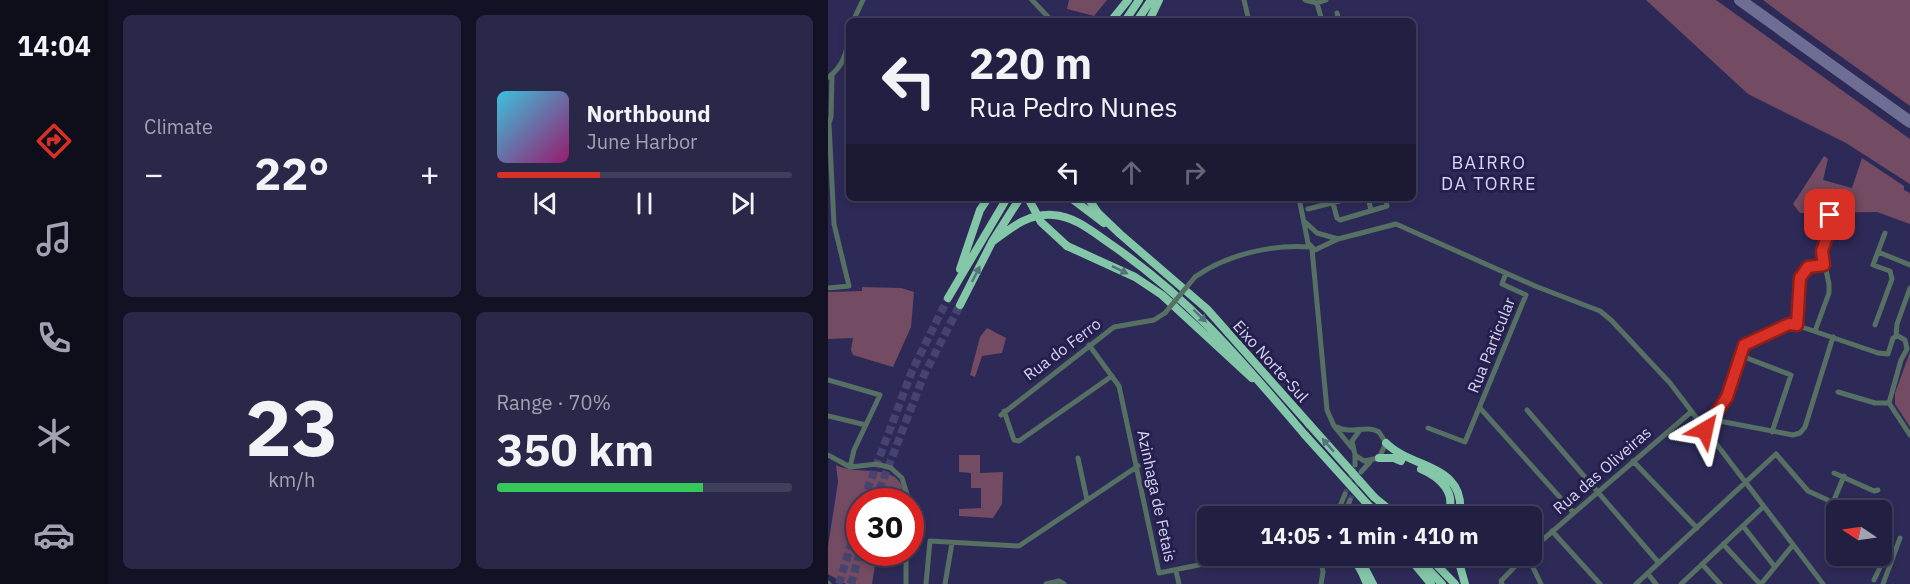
<!DOCTYPE html>
<meta charset="utf-8">
<style>
:root{--surface:#222042;--page:#2a2849;--text:#f1f3f6;--muted:#a2a3b2;--line:#3f3e5b;--accent:#d93025}
body{margin:0;font-family:"IBM Plex Sans",sans-serif;background:var(--page);color:var(--text);height:100vh;display:flex;flex-direction:column;font-size:22px;white-space:nowrap}
*{box-sizing:border-box;margin:0}
p{font-size:20px;color:var(--muted)}
.icon{flex:none;width:33px;height:33px;fill:none;stroke:currentColor;stroke-width:2;stroke-linecap:round;stroke-linejoin:round}
.map{position:relative;flex:1;overflow:hidden}
.side{display:flex;flex-direction:column;gap:15px;padding:15px;background:#131224;width:720px}
.side>*{flex:none}
.guide{position:absolute;left:18px;top:18px;width:570px;height:183px;border-radius:9px;box-shadow:0 3px 9px #0003,0 0 0 2px var(--line);background:#222042;color:var(--text);overflow:hidden}
.needle{width:39px;rotate:283deg}
.tools{position:absolute;left:998px;top:500px;display:grid;gap:12px}
.tools a{display:grid;place-items:center;width:66px;height:66px;border-radius:9px;background:var(--surface);box-shadow:0 3px 9px #0003,0 0 0 2px var(--line);font-size:30px}
.speed{position:absolute;left:18px;top:488px;display:flex;gap:12px;font-size:30px;font-weight:700;text-align:center}
.speed>*{display:grid;place-content:center;width:78px;height:78px;border-radius:50%;background:var(--surface);box-shadow:0 3px 9px #0003,0 0 0 2px var(--line);line-height:1}
.speed .limit{border:9px solid #d22;background:#fff;color:#111}
.pin{position:absolute;display:grid;place-items:center;width:51px;height:51px;color:#fff;margin:-26px;border-radius:12px;box-shadow:0 3px 9px #0006}
.me{position:absolute;width:66px;margin:-33px;rotate:36deg;stroke-linejoin:round;filter:drop-shadow(0 0 4px #0008)}
.turn{display:flex;align-items:center;gap:21px;height:126px;padding:0 24px;font-size:27px}
.turn .icon{width:78px;height:78px;stroke-width:2.5}
.turn b{display:block;font-size:42px;line-height:51px}
.lanes{display:flex;align-items:center;height:57px;padding:0 24px;background:#0003;justify-content:center;gap:30px;direction:ltr}
.lanes .off{opacity:.35}
.big{font-size:45px;font-weight:700;line-height:1.1}
.side .card{flex:1;display:flex;flex-direction:column;justify-content:center;gap:9px;min-width:0;padding:0 21px;border-radius:9px;background:var(--page)}
.side .dial{align-items:center;gap:0}
.dial b{font-size:78px;line-height:1}
.song{display:flex;align-items:center;gap:18px}
.cover{width:72px;height:72px;border-radius:9px;background:linear-gradient(135deg,hsl(190 70% 55%),hsl(320 70% 35%))}
.played{height:6px;border-radius:3px;background:linear-gradient(90deg,var(--accent) 35%,var(--line) 35%)}
.keys{display:flex;justify-content:space-around;direction:ltr}
.heat{display:flex;justify-content:space-between;align-items:center;font-size:33px;direction:ltr}
.charge{height:9px;border-radius:4px;background:linear-gradient(90deg,#34c759 70%,var(--line) 0)}
.side .tiles{flex:1;display:grid;gap:15px;grid-template-columns:repeat(2,1fr)}
.trip{position:absolute;left:369px;top:506px;width:345px;height:60px;border-radius:9px;background:var(--surface);box-shadow:0 3px 9px #0003,0 0 0 2px var(--line);font-weight:700;line-height:60px;text-align:center}
main{display:flex;flex:1;min-height:0}
.tabs{display:flex;flex-direction:column;width:108px;justify-content:space-around;align-items:center;background:#0e0d1a;color:var(--muted)}
.tabs .icon{width:42px;height:42px}
.tabs .selected{color:var(--accent)}
.tabs b{font-size:27px;color:var(--text)}
.map>svg:first-child{display:block}
</style>
<main>
<nav class="tabs">
<b>14:04</b>
<svg class="icon selected" aria-label="directions" viewBox="0 0 24 24"><path d="M12 3l9 9-9 9-9-9zM9 14v-3h6M13 9l2 2-2 2"/></svg>
<svg class="icon" aria-label="music" viewBox="0 0 24 24"><path d="M9 18V5l10-2v13"/><circle cx="6" cy="18" r="3"/><circle cx="16" cy="16" r="3"/></svg>
<svg class="icon" aria-label="phone" viewBox="0 0 24 24"><path d="M5 4h4l2 5-3 2q2 4 5 5l2-3 5 2v4C11 20 4 13 5 4z"/></svg>
<svg class="icon" aria-label="climate" viewBox="0 0 24 24"><path d="M12 3v18M4 7l16 10M4 17L20 7"/></svg>
<svg class="icon" aria-label="car" viewBox="0 0 24 24"><path d="M5 17H2v-5l4-1 3-4h7l3 4 3 1v5h-3M9 17h6M6 11h13"/><circle cx="7" cy="17" r="2"/><circle cx="17" cy="17" r="2"/></svg>
</nav>
<section class="side">
<div class="tiles">
<div class="card"><p>Climate</p>
<div class="heat"><a>−</a><b class="big">22°</b><a>+</a></div>
</div>
<div class="card">
<div class="song"><i class="cover"></i><div><b>Northbound</b><p>June Harbor</p></div></div>
<div class="played"></div>
<div class="keys"><svg class="icon" aria-label="previous" viewBox="0 0 24 24"><path d="M18 5L8 12l10 7zM5 5v14"/></svg><svg class="icon" aria-label="pause" viewBox="0 0 24 24"><path d="M8 5v14M16 5v14"/></svg><svg class="icon" aria-label="next" viewBox="0 0 24 24"><path d="M6 5l10 7-10 7zM19 5v14"/></svg></div>
</div>
<div class="card dial"><b>23</b><p>km/h</p></div>
<div class="card"><p>Range · 70%</p><b class="big">350 km</b><div class="charge"></div></div>
</div>
</section>
<div class="map">
<svg width="1082" height="584" viewBox="0 0 1082 584">
<rect width="100%" height="100%" fill="#2d2a58"/>
<!-- green -->
<path fill="#734b62" d="M241,0H279L266,16L239,9Z
M818,0H888L1082,139V184L1018,143L920,94Z
M935,0H1082V106L955,15Z
M996,156L1000,159L995,180L1024,188L1034,158L1076,186V190L1082,193V224L1049,212L972,213L965,204Z
M34,287L73,288L86,292L83,327L65,367L25,355L23,350L25,338L0,339V292L34,291Z
M159,328L178,338L174,353L154,356L147,377L142,375L152,337Z
M1082,352V427L1067,404V393Z
M131,455H152V473L175,472L174,504L165,518L131,516V509L153,508V488H143V473L131,472Z
M8,465C32,478 76,458 77,501H32V552H49L44,584H18L0,574V546L10,482Z"/>
<g fill="none" stroke-linecap="round" stroke-linejoin="round">
<!-- taxiway -->
<path stroke="#6e6d94" stroke-width="12" d="M912,0L1082,122"/>
<!-- minor-tunnel -->
<path stroke="#46446f" stroke-width="5" stroke-dasharray="5 2.5" stroke-linecap="butt" d="M517,494L527,465
M522,500L531,479"/>
<!-- highway-tunnel -->
<path stroke="#46446f" stroke-width="8" stroke-dasharray="8 4" stroke-linecap="butt" d="M35,501L84,371L120,298
M47,501L96,375L132,305
M11,584L32,514
M23,584L32,552"/>
<!-- minor -->
<path stroke="#567064" stroke-width="5" d="M204,0L224,21
M416,0L421,21
M477,0L489,3L498,0
M489,3L494,21
M509,13L511,21
M25,21L35,0
M1,77C15,66 18,54 21,38
M0,126L3,117L4,75
M471,198L480,243L487,250L510,239L568,224L707,286L772,311L783,320L842,383L995,584
M540,198L543,210
M505,203L509,218L512,220L559,206L557,198
M480,209L523,198
M477,222L489,233L510,239
M484,249L499,410L506,426L524,448
M1050,252L1082,265
M367,277C398,255 443,244 482,247
M0,288L21,286L6,224L1,124
M969,325L974,273L980,267L996,265
M1047,325L1064,279L1062,271L1045,265L1057,233
M987,331L1001,293V284L994,251L1006,216L1002,215
M1068,336L1069,324L1082,288
M261,345L291,386L331,573L420,555
M1060,354L1065,338L1070,336L1077,340L1079,349L1073,360L1061,403L1082,435
M911,355L963,375L944,432
M0,380L52,395L26,450L22,467
M1010,392L1047,403H1061
M652,408L745,512
M699,410L831,563
M176,411L186,440L191,441L284,376
M173,415L286,327L326,320L337,313
M0,416L38,425
M886,420L965,435L972,433L977,427L1005,337
M509,427C525,435 537,424 551,432L558,443L551,458L536,461L527,455L524,441L532,430
M600,428L637,442L698,295L674,284L678,273
M877,430L899,397L912,351L927,338L965,324L1050,353L1060,354
M0,455L22,467L49,464L63,468L74,478L81,501
M527,455V465
M250,458L259,500
M805,461L869,528
M533,472L542,462
M1006,473L1046,491L1050,490
M508,516L517,494
M516,516L522,500
M999,517L1016,476
M915,526L947,567
M724,531L772,584
M895,544L932,584
M704,549L863,412
M491,555L505,559L512,556
M699,555L713,584
M492,556L495,572L493,584
M874,564L892,584
M348,571L351,584
M820,574L828,584
M1046,580L1056,559L1063,563
M0,583L1,584
M78,584V552
M98,584L102,541L191,546L310,466
M117,584L124,543
M218,584L231,581L236,584
M674,584L673,581L698,555
M808,584L948,454L980,491L1004,502
M853,584L935,507
M933,584L965,545
M1055,584L1072,538"/>
<!-- highway -->
<path stroke="#84c7a8" stroke-width="8" d="M283,21L300,0
M297,21L311,0
M309,21L323,0
M321,21L331,0
M243,198L276,223
M260,198L270,213L292,234L379,309L481,424
M164,242C183,228 200,213 225,215C246,216 264,231 281,243C364,300 413,360 477,435
M239,246L307,277L334,295L424,378
M132,269L152,210L160,198
M120,298L179,198
M132,305L164,242L192,198
M558,443C585,470 638,463 632,516
M551,458H566L573,461
M593,469C612,477 630,493 619,516
M546,497L569,516
M542,507L550,516
M530,555L545,584
M579,555L603,584
M587,555L614,584
M599,555L627,584
M629,555L637,584
M511,557C530,558 532,568 539,584"/>
<!-- minor-bridge -->
<path stroke="#567064" stroke-width="5" d="M337,313L367,277"/>
<!-- highway-bridge -->
<path stroke="#84c7a8" stroke-width="8" d="M200,198L213,222L239,246
M481,424L546,497
M477,435L542,507"/>
</g>
<!-- one-way arrows -->
<defs><path id="oneway-solid" d="M-6-.8H1V-3.2L6.5 0L1 3.2V.8H-6Z" transform="scale(1.5)"/></defs>
<g fill="#54737a">
<use href="#oneway-solid" transform="translate(292 270) rotate(26)"/>
<use href="#oneway-solid" transform="translate(148 274) rotate(-63)"/>
<use href="#oneway-solid" transform="translate(372 316) rotate(44)"/>
<use href="#oneway-solid" transform="translate(500 445) rotate(-131)"/>
</g>
<g fill="none" stroke-linecap="round" stroke-linejoin="round">
<defs>
<path id="route" d="M877,430L899,397L916,345L961,324L969,325L972,278L980,267L996,265L994,251L1006,216L1002,215"/>
</defs>
<!-- route casing -->
<use href="#route" stroke="#8d1f18" stroke-width="15"/>
<!-- route -->
<use href="#route" stroke="#d93025" stroke-width="10"/>
</g>
<g text-anchor="middle" dominant-baseline="central" stroke-width="6" stroke-linejoin="round" paint-order="stroke">
<!-- street labels -->
<g font-size="16" fill="#d5d6f4" stroke="#241f4c">
<text transform="translate(663 345) rotate(-68)">Rua Particular</text>
<text transform="translate(234 349) rotate(-37)">Rua do Ferro</text>
<text transform="translate(443 361) rotate(48)">Eixo Norte-Sul</text>
<text transform="translate(774 470) rotate(-41)">Rua das Oliveiras</text>
<text transform="translate(329 496) rotate(78)">Azinhaga de Fetais</text>
</g>
<!-- neighbourhood labels -->
<g font-size="18" letter-spacing="1.5" fill="#d5d6f4" stroke="#241f4c">
<text x="661" y="162">BAIRRO<tspan x="661" dy="21">DA TORRE</tspan></text>
</g>
</g>
</svg>
<div class="tools">
<a><svg class="needle" viewBox="-14 -14 28 28"><path d="M0-13l5 13h-10z" fill="#e53935"/><path d="M0 13l5-13h-10z" fill="#a2a3b2"/></svg></a>
</div>
<div class="speed"><div class="limit">30</div></div>
<div class="pin" style="left:1002px;top:215px;background:#d93025"><svg class="icon" aria-label="arrive" viewBox="0 0 24 24"><path d="M6 21V4h12l-3 4 3 4H6"/></svg></div>
<svg class="me" style="left:877px;top:430px" viewBox="-20 -20 40 40"><path d="M0-17L14 15 0 8-14 15z" fill="#d93025" stroke="#fff" stroke-width="4"/></svg>
<div class="trip">14:05 · 1 min · 410 m</div>
<div class="guide">
<div class="turn"><svg class="icon" aria-label="left" viewBox="0 0 24 24"><path d="M17 20v-9H6M10 6l-5 5 5 5"/></svg><div><b>220 m</b>Rua Pedro Nunes</div></div>
<div class="lanes"><svg class="icon" aria-label="left" viewBox="0 0 24 24"><path d="M17 20v-9H6M10 6l-5 5 5 5"/></svg><svg class="icon off" aria-label="ahead" viewBox="0 0 24 24"><path d="M12 20V5M6 11l6-6 6 6"/></svg><svg class="icon off" aria-label="right" viewBox="0 0 24 24"><path d="M7 20v-9h11M14 6l5 5-5 5"/></svg></div>
</div>
</div>
</main>
